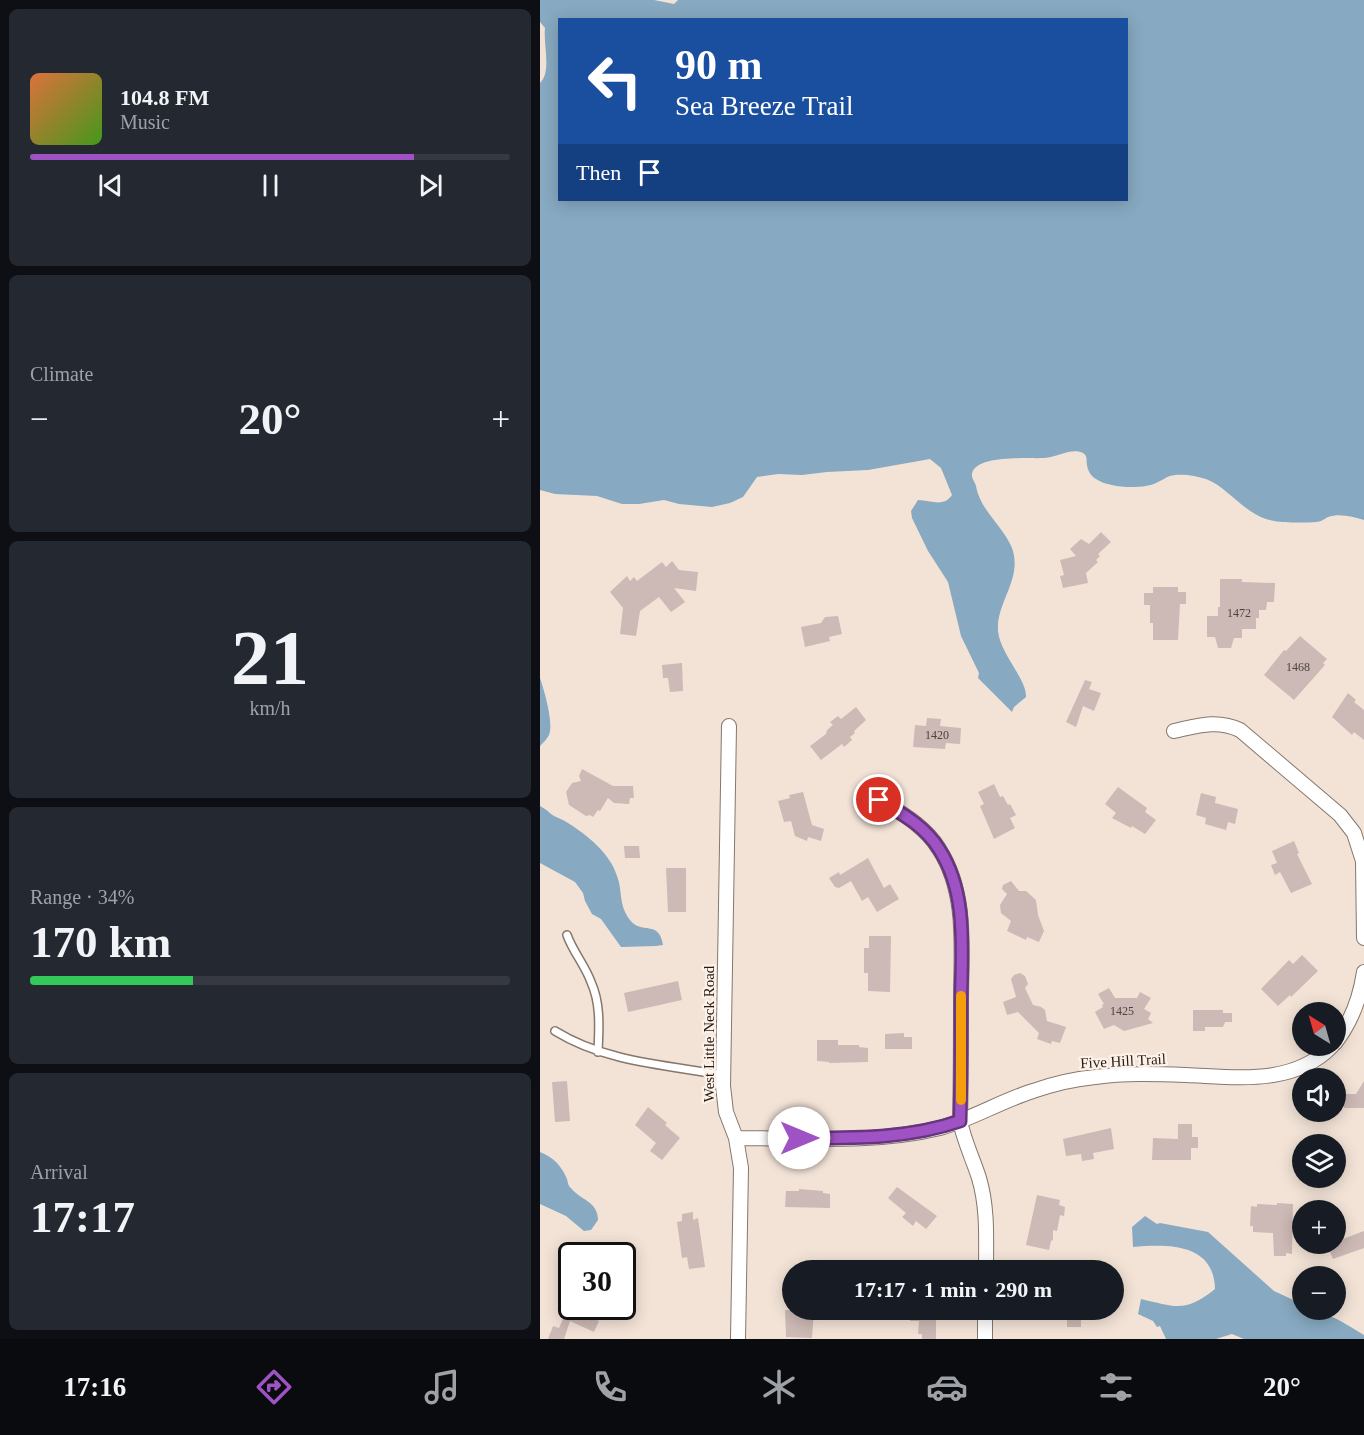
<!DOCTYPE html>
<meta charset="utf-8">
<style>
:root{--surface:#171b24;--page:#242831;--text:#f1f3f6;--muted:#9ea1a6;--line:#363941;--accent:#9e52c3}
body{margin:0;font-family:Georgia,serif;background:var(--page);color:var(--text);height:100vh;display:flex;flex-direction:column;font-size:22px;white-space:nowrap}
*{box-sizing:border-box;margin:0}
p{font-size:20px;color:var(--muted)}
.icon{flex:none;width:33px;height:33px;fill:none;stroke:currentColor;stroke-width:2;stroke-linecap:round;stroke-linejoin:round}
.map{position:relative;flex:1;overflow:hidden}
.panel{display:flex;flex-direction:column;gap:9px;padding:9px;background:#0d0f14;width:540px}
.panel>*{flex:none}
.hud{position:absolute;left:18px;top:18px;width:570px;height:183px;border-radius:0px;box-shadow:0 3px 15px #0003;background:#1a4fa0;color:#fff;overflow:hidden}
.needle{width:39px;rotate:323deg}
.buttons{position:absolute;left:752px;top:1002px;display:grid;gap:12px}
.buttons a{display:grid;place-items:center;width:54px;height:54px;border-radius:50%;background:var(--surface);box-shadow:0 3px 15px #0003;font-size:30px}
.speed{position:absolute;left:18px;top:1242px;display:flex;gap:12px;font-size:30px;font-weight:700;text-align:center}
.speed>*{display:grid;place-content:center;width:78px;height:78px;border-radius:50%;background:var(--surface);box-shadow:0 3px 15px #0003;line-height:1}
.speed .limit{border:3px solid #111;border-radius:9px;background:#fff;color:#111}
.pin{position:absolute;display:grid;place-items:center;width:51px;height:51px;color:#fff;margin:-26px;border:3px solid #fff;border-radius:50%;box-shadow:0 2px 6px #0007}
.me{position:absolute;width:66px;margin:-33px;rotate:90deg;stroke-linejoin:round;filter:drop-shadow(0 0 4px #0008)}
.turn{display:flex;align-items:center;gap:21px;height:126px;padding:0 18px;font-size:27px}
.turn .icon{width:78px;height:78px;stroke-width:2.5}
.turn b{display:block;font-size:42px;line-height:51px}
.then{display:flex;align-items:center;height:57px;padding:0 18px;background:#0003;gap:12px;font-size:22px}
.big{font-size:45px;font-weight:700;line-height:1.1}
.panel .tile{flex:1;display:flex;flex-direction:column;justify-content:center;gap:9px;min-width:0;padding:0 21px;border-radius:9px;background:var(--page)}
.panel .dial{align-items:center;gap:0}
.dial b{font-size:78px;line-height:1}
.song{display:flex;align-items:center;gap:18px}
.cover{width:72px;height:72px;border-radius:9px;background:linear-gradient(135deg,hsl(20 70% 55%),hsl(100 70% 35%))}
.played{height:6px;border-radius:3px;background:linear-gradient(90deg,var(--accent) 80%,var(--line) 80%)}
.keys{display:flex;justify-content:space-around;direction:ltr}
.heat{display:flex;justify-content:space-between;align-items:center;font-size:33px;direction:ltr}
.charge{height:9px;border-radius:4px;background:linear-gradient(90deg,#34c759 34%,var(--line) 0)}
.trip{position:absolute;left:242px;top:1260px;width:342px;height:60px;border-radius:30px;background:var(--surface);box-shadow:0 3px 15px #0003;font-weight:700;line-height:60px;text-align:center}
.tabs{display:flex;height:96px;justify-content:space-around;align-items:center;background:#090b0e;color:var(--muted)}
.tabs .icon{width:42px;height:42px}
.tabs .active{color:var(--accent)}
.tabs b{font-size:27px;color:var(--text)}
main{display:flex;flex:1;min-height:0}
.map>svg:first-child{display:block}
</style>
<main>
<section class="panel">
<div class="tile">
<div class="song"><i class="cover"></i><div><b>104.8 FM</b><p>Music</p></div></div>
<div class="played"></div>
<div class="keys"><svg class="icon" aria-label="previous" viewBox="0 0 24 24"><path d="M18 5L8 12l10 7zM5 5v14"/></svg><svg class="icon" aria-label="pause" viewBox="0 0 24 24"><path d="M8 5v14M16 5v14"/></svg><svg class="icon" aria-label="next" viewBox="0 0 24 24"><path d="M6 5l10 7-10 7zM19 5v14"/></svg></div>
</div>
<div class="tile"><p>Climate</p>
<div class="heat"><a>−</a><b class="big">20°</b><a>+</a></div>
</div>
<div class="tile dial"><b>21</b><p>km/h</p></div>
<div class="tile"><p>Range · 34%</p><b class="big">170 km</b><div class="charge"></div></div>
<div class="tile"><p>Arrival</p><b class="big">17:17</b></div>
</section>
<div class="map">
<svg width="824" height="1339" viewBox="0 0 824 1339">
<rect width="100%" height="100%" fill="#f3e3d7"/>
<!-- water -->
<path fill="#87a9c1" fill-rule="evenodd" d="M0,0H114L134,4L138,0H824V520C813,517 800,513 788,517C784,519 781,522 776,522C764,523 737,523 726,519C702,511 686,486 666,479C656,476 641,473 630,476C626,477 623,480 618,482C609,487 597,487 587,487C573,486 549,483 547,465C546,460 548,456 543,453C532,447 515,458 503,458C489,459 435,454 432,474C431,478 435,482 436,486C440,510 463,526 472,548C483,579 456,602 458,631C460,654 487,679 486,697L474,707L472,712L438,678L439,673L421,636L408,582L388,551L372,518L371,511L378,500C391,500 403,508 412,495L401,468L390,459L328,470L287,472L262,475L238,474L217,477L203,497L190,503L172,507L139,504L124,500L99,504H82L57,496L15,494L0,490V83C12,72 3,44 5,28L0,22ZM20,20H586V200H20Z
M0,678C4,690 14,723 9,735C7,739 3,743 0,746Z
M0,806C5,809 7,810 11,814C16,818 23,819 28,823C47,835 70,853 77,876C83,892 78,904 90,920C101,935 119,919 123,945L116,946L81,947L61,919L52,914L45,901L43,893L35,882L0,863Z
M0,1152C14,1158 21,1165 27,1179C28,1182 28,1186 31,1188C40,1200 58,1201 58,1220L51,1230L44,1231L26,1216L0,1204Z
M605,1216L617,1224L620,1223L668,1232L734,1291L762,1304V1310C786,1310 804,1323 824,1335V1339H704L692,1334L676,1339H626L620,1326L617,1327L613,1321L598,1314L601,1299C636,1307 645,1313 675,1289C674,1243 628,1244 593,1247L592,1227Z"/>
<!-- building -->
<path fill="#cdb9b5" d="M561,532L571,542L558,554L560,556L556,560L558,562L546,573L548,583L523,588L520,576L524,575L520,560L536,556L530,549L541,539L549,544Z
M132,561L139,570L158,572L156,591L134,588L145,602L131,612L119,597L100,611L96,636L80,634L83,608L70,592L87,576L90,581L94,577L97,581L122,562L126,567Z
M680,579H702V582L735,583L734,602H727L726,610H719V618H716V629H702V638H694L691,648H678L675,637H667V616H678V607H680Z
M613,587H638V592H646V604H640L638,640H613V623H610V605H604V593H613Z
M298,616L302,634L289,637L290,641L265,647L261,627L281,623L285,617Z
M760,636L787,659L783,663L785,665L754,700L724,675L744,650L746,651Z
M142,663L143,691L130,692L128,678H123L122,665Z
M545,680L552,682L549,689L561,693L554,711L543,706L536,727L526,722Z
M808,693L816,700L814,702L824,710V740L814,732L812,735L792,717Z
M316,707L326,720L314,731L315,733L310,737L312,740L304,747L302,744L281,760L270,746L286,734L287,730L293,725L290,722L298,716L301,719Z
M387,718L401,719L400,726L421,728L420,744L406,743L405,749L373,747L375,725L386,726Z
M42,769L73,786H93L94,798H90L89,804L74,803L68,798L60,811L58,810L53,817L50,815L46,816L29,805L26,792L32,783L41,781L39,776Z
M454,784L460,797L463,796L468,805L470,804L476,815L470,818L475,828L454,839L440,806L444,804L438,792Z
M578,787L607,808L605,812L616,820L605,834L592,826L591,828L572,818L576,813L565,804Z
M263,792L272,825L284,829L281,841L268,837L267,841L255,836L251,821L244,822L238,801L250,798L249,795Z
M661,793L676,797L675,803L698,809L695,824L688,822L686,830L665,824L666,818L656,815Z
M754,841L759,853L757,854L772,884L751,893L740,872L735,875L731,865L737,863L732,851Z
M84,846H99L100,858H85Z
M328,858L344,888L350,884L359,899L337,912L328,897L322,901L311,881L299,888L295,887L289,878L299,872L300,875Z
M126,868H146V912H128Z
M471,881L479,891H486L496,900L498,915L504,931L499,942L487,937L486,940L467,931L471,921L461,913L460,905L467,894L462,889L463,885Z
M329,936H351L350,992L328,991V973H324V948H329Z
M762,955L778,971L751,997L750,995L738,1006L721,989L749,960L753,964Z
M480,973L485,976L488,984L485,988L493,1005L501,1007L505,1010L507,1021L526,1027L520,1043L512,1041L511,1044L497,1039L499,1033L478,1012L467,1015L463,1002L476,997L471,979L474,975Z
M138,981L142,1000L88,1012L84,993Z
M569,988L575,998H597L600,992L611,998L604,1009L611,1013L608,1019L613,1023L584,1031L574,1025L564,1029L555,1012L563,1007L562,1005L564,1004L558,994Z
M653,1010H683V1013H692V1022H685L683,1027H665V1031H653Z
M364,1033V1037H372V1049H345V1034Z
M277,1040H298V1045H319V1047L328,1048V1062L289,1063V1062L277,1061Z
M27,1081L30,1121L15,1122L12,1082Z
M824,1081V1108H804L803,1094H816Z
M108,1107L127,1123L125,1125L140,1138L122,1160L110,1151L116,1143L95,1125Z
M638,1124H652V1137H658V1148H651V1160H612L613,1138L638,1139Z
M571,1128L574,1149L553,1153L554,1159L542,1161L541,1154L526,1156L523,1139Z
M357,1187L397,1216L386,1229L376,1221L373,1226L362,1217L366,1213L348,1198Z
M259,1189L283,1191V1193L290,1194V1208L245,1207L246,1191H259Z
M497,1195L520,1200L519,1205L525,1207L524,1216L520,1215L517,1231L513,1230V1240L511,1241L509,1250L486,1245Z
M737,1203L753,1204L752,1254L746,1253V1256H734L733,1233L713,1232V1226H710L711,1206L717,1207V1204L737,1205Z
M153,1212V1220L158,1218L165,1267L149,1269L147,1257L142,1258L137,1222L142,1221V1214Z
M824,1231V1248L793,1259L787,1245Z
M29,1282H32V1306H58L53,1318L59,1321L54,1332L30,1321L24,1339H8L13,1326L19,1328L27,1310L21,1307Z
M245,1310H274L272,1338L246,1337Z
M370,1310H396V1339H382V1334H378L379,1321H370Z
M527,1310H541V1327H527Z"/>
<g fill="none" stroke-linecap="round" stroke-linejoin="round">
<defs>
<path id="lane" d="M27,935C33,952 45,965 51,982C61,1004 59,1028 58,1052
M15,1031C65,1062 126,1065 183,1075"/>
<path id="street" d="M189,726L183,1086L186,1112L196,1138L201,1168L198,1339
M634,731C657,726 677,719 700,730L800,815L814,833L823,861L824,938
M339,799C361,813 385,826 399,849C428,894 421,950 421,1001C421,1041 421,1081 420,1121C424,1141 433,1159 439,1178C448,1208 446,1240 446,1270
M795,1043C812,1021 820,999 824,972
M196,1138C263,1138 334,1144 400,1128C432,1119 461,1101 493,1091C513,1084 534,1079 555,1077C585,1073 616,1074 646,1075C697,1077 753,1086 792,1046
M445,1339V1310"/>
</defs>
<!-- lane casing -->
<use href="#lane" stroke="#85776c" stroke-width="10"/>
<!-- street casing -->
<use href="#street" stroke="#85776c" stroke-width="16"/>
<!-- lane -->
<use href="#lane" stroke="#fff" stroke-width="7"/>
<!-- street -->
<use href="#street" stroke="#fff" stroke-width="14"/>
</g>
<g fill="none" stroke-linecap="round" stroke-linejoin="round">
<defs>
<path id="route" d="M259,1138C314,1138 368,1139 420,1121C421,1082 421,1044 421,1006C421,953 429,895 399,849C385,826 361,813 339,800"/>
</defs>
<!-- route casing -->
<use href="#route" stroke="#67357f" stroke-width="15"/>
<!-- route -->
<use href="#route" stroke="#9e52c3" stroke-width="10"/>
<!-- slow -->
<path stroke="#f59e0b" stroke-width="10" d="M421,1100V996"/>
</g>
<g text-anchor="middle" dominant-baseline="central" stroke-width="4.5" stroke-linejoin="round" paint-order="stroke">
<!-- number labels -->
<g font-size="12" fill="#4d443f">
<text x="699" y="613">1472</text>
<text x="758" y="667">1468</text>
<text x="397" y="735">1420</text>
<text x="582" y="1011">1425</text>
</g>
<!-- street labels -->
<g font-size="15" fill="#221d18" stroke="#fef1e7">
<text transform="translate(169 1034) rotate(-90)">West Little Neck Road</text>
<text transform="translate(583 1061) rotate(-3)">Five Hill Trail</text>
</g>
</g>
</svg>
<div class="buttons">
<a><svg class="needle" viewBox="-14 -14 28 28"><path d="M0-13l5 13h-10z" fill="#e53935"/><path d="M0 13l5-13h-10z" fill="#9ea1a6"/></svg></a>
<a><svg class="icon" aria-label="sound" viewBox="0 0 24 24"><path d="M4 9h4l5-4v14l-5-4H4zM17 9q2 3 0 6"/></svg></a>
<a><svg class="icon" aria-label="layers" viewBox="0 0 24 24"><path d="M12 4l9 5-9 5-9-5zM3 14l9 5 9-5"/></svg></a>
<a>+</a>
<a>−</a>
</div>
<div class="speed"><div class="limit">30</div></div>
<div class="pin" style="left:339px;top:800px;background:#d93025"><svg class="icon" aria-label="arrive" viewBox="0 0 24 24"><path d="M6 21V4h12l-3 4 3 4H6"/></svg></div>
<svg class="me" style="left:259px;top:1138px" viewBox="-20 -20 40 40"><circle r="19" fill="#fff"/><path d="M0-13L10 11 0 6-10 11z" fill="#9e52c3"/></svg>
<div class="trip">17:17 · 1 min · 290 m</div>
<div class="hud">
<div class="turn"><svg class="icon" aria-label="left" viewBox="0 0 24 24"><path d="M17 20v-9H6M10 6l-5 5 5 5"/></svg><div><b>90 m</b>Sea Breeze Trail</div></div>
<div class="then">Then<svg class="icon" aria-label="arrive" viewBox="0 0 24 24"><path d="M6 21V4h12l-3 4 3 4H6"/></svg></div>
</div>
</div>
</main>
<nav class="tabs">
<b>17:16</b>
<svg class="icon active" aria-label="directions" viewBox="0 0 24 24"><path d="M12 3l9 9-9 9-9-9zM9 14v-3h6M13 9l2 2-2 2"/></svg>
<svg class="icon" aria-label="music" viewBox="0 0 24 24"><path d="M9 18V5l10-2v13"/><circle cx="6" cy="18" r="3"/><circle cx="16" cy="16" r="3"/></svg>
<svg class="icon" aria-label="phone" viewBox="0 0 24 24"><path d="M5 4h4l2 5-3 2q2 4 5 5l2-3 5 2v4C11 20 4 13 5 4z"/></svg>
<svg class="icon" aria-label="climate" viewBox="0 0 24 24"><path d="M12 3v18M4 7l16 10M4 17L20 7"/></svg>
<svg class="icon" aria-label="car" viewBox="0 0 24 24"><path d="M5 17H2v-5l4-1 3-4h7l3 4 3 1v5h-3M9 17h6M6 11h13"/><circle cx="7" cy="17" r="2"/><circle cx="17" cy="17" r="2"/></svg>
<svg class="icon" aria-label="filters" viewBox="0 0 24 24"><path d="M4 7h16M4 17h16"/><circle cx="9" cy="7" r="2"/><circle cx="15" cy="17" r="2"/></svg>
<b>20°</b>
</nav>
